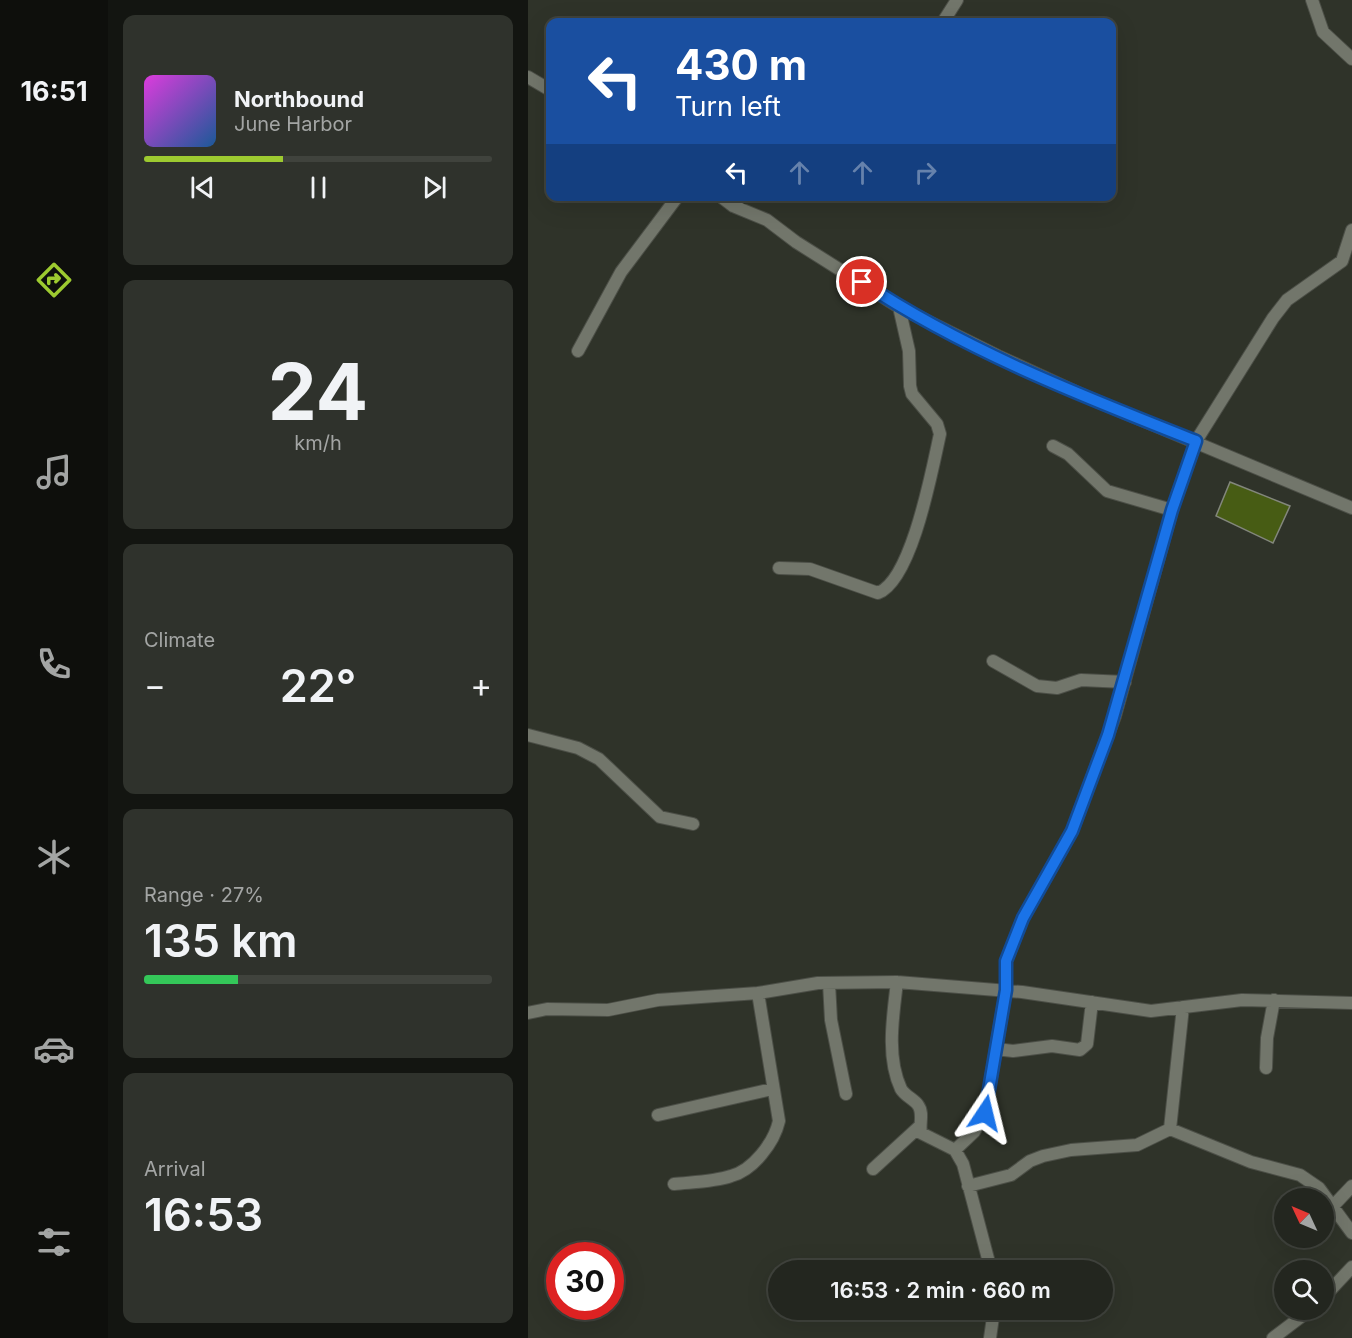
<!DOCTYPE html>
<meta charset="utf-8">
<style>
:root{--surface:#23261f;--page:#2f322c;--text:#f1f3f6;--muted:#a3a5a4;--line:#40433d;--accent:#9dca30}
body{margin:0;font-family:Inter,sans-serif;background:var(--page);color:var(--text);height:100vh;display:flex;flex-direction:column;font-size:22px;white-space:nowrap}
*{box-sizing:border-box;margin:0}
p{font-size:20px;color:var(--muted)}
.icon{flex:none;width:33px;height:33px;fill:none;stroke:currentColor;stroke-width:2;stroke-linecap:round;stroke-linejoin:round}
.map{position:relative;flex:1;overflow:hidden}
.side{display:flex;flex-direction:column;gap:15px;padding:15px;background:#131511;width:420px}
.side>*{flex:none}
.hud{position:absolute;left:18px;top:18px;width:570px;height:183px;border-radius:12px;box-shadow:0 6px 24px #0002,0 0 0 2px var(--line);background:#1a4fa0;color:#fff;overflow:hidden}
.needle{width:39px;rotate:314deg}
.fabs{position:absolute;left:746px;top:1188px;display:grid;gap:12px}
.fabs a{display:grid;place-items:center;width:60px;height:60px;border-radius:50%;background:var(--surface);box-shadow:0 6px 24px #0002,0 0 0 2px var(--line);font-size:30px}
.speed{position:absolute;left:18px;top:1242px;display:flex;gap:12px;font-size:30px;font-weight:700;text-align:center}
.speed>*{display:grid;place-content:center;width:78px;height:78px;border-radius:50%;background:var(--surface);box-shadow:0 6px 24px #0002,0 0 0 2px var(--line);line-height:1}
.speed .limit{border:9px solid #d22;background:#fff;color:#111}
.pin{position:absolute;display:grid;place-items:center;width:51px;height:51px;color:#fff;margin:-26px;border:3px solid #fff;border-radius:50%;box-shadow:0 2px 6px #0007}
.me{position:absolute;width:66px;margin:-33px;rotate:10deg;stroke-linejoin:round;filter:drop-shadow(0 0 4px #0008)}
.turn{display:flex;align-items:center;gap:21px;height:126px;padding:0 30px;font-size:27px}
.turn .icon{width:78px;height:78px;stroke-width:2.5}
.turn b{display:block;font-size:42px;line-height:51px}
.lanes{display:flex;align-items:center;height:57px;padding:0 30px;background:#0003;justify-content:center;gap:30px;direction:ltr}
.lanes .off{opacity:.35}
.big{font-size:45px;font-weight:600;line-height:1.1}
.side .card{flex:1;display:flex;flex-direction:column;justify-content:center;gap:9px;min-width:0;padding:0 21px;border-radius:12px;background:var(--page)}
.side .dial{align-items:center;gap:0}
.dial b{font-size:78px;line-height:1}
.song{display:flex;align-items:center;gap:18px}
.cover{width:72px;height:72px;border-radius:9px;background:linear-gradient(135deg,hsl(300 70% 55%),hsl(210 70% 35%))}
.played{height:6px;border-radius:3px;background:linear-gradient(90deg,var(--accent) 40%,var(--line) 40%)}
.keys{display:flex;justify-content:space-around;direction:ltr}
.heat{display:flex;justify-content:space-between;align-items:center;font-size:33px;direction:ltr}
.charge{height:9px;border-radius:4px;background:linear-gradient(90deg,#34c759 27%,var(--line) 0)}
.trip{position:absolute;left:240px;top:1260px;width:345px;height:60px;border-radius:30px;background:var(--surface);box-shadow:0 6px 24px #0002,0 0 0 2px var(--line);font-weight:600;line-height:60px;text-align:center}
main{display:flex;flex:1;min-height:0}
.tabs{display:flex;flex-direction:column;width:108px;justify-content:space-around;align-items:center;background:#0e0f0c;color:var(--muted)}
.tabs .icon{width:42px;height:42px}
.tabs .selected{color:var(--accent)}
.tabs b{font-size:27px;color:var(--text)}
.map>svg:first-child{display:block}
</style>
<main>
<nav class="tabs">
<b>16:51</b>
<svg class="icon selected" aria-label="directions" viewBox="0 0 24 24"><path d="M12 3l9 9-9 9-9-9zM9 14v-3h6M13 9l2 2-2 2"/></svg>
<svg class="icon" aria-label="music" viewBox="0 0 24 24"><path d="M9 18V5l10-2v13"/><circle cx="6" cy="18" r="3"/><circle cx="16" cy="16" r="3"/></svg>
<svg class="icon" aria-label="phone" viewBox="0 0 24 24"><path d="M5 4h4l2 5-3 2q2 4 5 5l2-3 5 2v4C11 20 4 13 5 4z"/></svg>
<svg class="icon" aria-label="climate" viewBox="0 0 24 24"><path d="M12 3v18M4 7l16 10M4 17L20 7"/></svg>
<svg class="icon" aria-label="car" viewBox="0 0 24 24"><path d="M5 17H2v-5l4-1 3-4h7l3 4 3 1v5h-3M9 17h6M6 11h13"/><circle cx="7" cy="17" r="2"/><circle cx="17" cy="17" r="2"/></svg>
<svg class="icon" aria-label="filters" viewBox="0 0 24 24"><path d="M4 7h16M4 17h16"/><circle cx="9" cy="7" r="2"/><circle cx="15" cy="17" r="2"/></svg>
</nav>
<section class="side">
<div class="card">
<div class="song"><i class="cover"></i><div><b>Northbound</b><p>June Harbor</p></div></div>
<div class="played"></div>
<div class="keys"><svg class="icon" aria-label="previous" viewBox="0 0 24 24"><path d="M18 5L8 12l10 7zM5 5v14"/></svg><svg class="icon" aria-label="pause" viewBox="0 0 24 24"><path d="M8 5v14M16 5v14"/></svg><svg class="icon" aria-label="next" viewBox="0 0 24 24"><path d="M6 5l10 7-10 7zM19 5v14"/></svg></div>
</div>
<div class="card dial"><b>24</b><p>km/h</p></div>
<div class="card"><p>Climate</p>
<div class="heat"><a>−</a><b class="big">22°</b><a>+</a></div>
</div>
<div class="card"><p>Range · 27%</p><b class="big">135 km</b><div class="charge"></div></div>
<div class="card"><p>Arrival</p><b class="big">16:53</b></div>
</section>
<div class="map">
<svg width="824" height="1338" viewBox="0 0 824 1338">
<rect width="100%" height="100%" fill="#2f3329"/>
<!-- building -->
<path fill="#475c14" stroke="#83877c" stroke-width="1.5" d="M702,482L762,506L745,543L688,516Z"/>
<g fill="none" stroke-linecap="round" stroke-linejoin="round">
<defs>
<path id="minor" d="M784,0L795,32L824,59
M415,22L429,0
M0,77L22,90
M192,196L205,206L239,220L268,242L371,307L470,356L559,397L824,508
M205,206L213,196
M50,351L93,272L150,196
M525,446L540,454L579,491L644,510
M251,568L282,569L350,593C384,580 404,470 412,434L409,424L384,394L382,386L381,351L371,307
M465,661L509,686L529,688L553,680L597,682
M0,735L50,748L71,759L132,817L165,824
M369,982C365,1016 358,1057 373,1089C377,1096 386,1099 390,1105C396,1113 391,1124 393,1133L427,1150L435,1164L463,1270
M301,983L303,1020L318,1094
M0,1013L19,1009L80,1010L130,1000L230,993
M468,1049L485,1051L524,1046L552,1050L559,1044L564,1002
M738,1068L739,1038L746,1000
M130,1115L244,1089
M642,1129L723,1162L772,1175L791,1188L824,1233
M642,1129L655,1007
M427,1150L446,1132L457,1113L478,990V961L495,918L544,831L587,716L644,510L668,441L745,318L759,300L814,261L824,230
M345,1169L392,1126
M146,1184C164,1182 185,1182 203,1176C225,1170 246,1143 251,1121L230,993L290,983L369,982L494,992L623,1011L714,1000L824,1003
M440,1186L483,1175L502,1161L515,1156L543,1150L609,1145L642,1129
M806,1205L824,1186
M795,1298L824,1267
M462,1338L466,1310
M745,1338L782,1310"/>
</defs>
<!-- minor casing -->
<use href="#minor" stroke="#4c4f47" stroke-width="14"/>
<!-- minor -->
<use href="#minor" stroke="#72766b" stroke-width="12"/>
</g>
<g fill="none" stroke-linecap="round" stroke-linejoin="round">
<defs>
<path id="route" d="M334,282C436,350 554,396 668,441L644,510L580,735L544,831L495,918L478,961V990L457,1113"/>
</defs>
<!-- route casing -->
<use href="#route" stroke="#114b97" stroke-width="15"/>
<!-- route -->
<use href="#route" stroke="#1a73e8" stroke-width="10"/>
</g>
</svg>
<div class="fabs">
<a><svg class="needle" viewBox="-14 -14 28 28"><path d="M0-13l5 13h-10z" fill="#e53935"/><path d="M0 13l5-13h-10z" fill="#a3a5a4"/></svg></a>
<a><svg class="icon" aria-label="search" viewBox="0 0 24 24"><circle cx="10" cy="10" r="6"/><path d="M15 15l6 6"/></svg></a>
</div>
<div class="speed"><div class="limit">30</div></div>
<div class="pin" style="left:334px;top:282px;background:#d93025"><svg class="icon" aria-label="arrive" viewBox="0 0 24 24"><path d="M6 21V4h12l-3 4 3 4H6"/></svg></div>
<svg class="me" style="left:457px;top:1113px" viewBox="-20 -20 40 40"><path d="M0-17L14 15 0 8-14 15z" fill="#1a73e8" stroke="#fff" stroke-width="4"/></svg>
<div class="trip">16:53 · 2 min · 660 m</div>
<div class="hud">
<div class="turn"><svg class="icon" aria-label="left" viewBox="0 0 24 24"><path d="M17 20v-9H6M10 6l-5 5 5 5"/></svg><div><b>430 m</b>Turn left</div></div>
<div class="lanes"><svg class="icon" aria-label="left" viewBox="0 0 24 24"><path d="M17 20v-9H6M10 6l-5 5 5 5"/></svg><svg class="icon off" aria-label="ahead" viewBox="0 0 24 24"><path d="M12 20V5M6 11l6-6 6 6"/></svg><svg class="icon off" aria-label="ahead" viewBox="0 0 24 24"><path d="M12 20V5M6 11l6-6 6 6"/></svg><svg class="icon off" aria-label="right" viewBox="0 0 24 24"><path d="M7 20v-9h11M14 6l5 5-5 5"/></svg></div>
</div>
</div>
</main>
